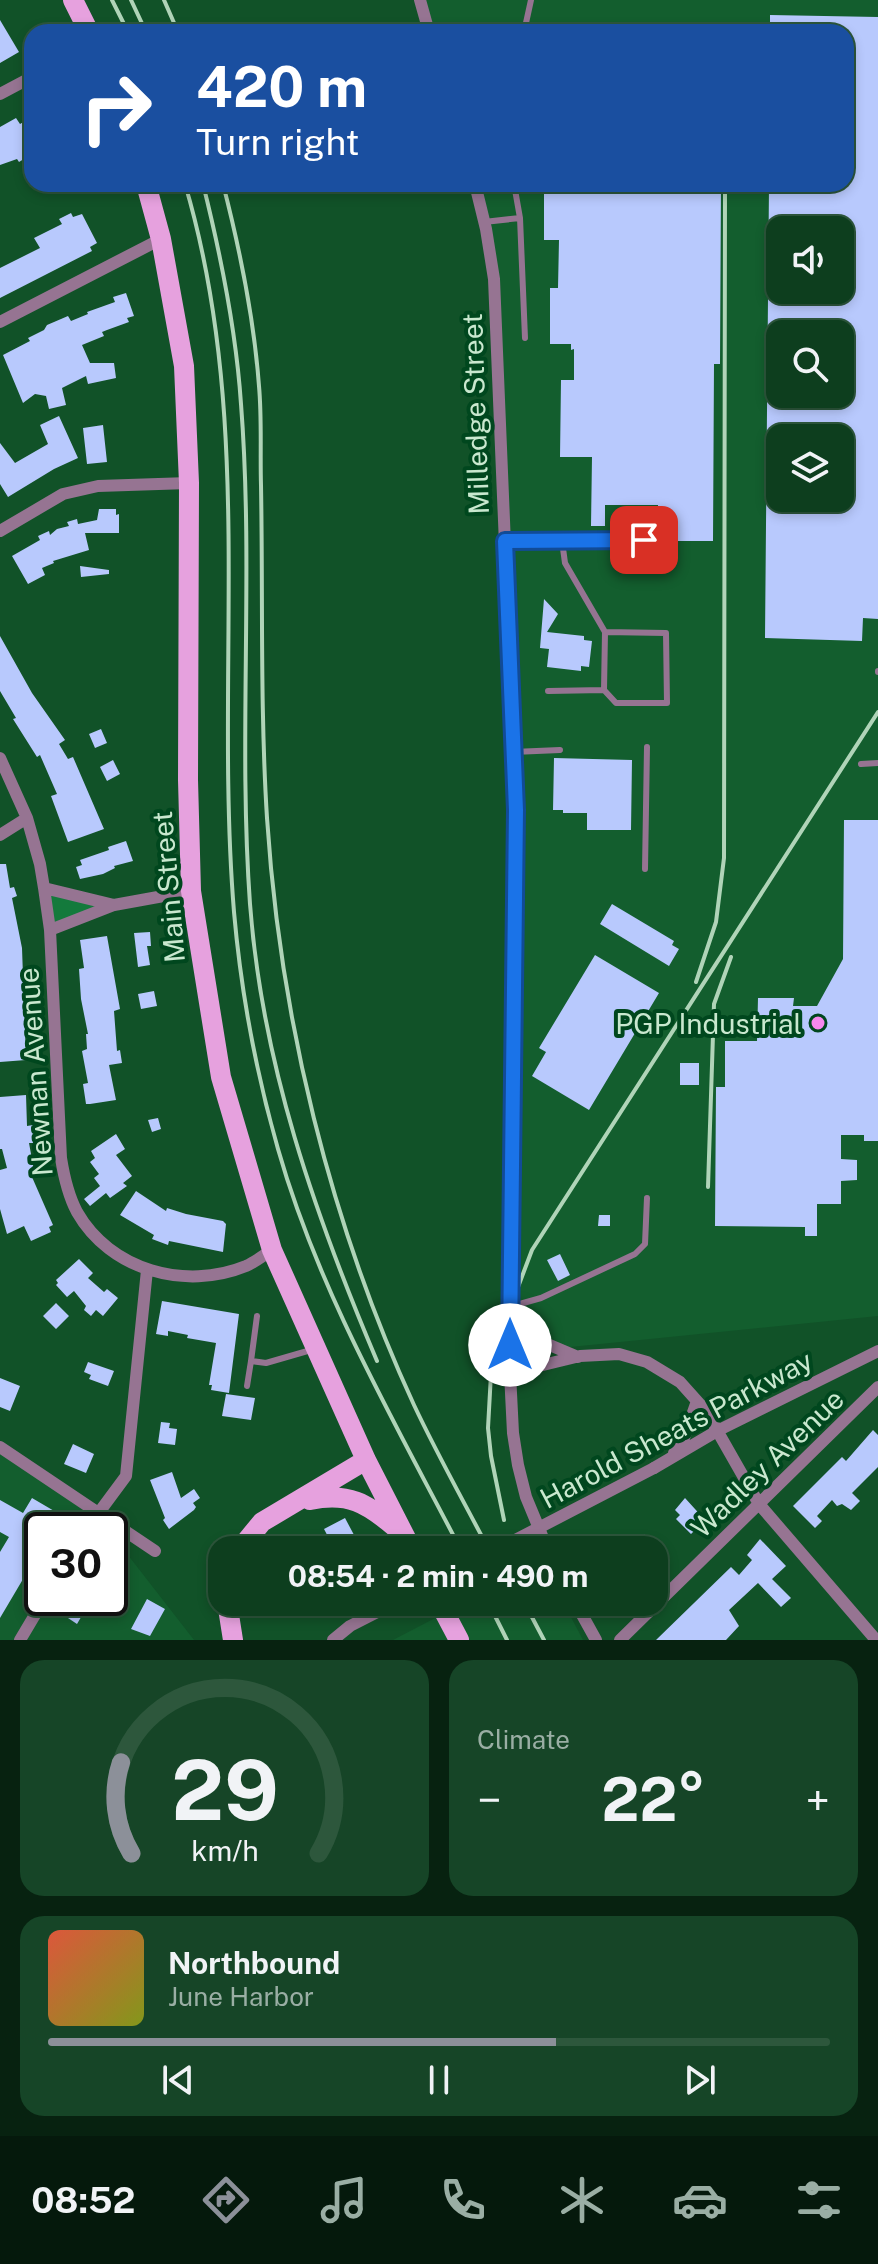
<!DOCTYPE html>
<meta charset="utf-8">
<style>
:root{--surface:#0d3e1e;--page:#164527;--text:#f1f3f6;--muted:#9aaea4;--line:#2d573c;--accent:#8c9099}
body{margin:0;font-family:"Public Sans",sans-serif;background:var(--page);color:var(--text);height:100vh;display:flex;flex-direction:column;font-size:30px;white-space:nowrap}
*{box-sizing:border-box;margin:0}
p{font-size:26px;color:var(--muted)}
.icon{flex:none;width:44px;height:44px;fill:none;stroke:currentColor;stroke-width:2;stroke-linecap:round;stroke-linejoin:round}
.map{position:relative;height:1640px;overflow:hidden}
.panel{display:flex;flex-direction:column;gap:20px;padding:20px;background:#072210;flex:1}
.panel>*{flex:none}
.hud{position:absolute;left:24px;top:24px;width:830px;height:168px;border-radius:24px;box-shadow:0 4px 12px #0003,0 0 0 2px var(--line);background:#1a4fa0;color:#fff;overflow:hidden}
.buttons{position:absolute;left:766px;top:216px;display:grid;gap:16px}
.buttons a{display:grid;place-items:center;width:88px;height:88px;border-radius:16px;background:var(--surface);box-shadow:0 4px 12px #0003,0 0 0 2px var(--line);font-size:40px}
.speed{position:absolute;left:24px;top:1512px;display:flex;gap:16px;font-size:40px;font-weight:700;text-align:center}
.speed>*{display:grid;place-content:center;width:104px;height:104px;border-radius:50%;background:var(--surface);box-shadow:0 4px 12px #0003,0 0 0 2px var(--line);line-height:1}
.speed .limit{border:4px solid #111;border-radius:12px;background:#fff;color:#111}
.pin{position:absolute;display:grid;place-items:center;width:68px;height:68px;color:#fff;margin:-34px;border-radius:16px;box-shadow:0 4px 12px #0006}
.me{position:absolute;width:88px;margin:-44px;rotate:0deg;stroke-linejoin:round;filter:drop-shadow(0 0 6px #0008)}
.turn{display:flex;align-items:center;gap:28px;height:168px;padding:0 40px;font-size:36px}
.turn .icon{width:104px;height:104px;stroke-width:2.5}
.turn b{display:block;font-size:56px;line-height:68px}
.big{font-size:60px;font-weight:700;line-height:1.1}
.panel .widget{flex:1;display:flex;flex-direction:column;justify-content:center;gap:12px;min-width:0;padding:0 28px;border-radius:24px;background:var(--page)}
.panel .dial{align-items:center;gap:0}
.dial svg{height:208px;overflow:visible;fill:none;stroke:var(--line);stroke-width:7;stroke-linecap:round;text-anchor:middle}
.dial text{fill:var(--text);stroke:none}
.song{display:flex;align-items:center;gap:24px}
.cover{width:96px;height:96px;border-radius:12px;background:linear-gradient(135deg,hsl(10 70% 55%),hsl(70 70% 35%))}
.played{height:8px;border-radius:4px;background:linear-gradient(90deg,var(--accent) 65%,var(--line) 65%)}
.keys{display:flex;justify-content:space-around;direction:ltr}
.heat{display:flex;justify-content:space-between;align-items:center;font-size:44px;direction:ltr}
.panel .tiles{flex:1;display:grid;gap:20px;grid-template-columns:1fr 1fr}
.widget:last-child{grid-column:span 2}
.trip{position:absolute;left:208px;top:1536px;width:460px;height:80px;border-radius:24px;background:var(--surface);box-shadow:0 4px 12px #0003,0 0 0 2px var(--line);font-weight:700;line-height:80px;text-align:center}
.tabs{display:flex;height:128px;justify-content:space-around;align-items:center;background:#05190c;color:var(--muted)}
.tabs .icon{width:56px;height:56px}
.tabs .selected{color:var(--accent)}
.tabs b{font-size:36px;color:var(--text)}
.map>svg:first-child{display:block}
</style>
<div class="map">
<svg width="878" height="1640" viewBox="0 0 878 1640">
<rect width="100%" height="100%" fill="#115228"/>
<!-- built -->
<path fill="#135e2e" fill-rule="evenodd" d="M424,0H878V1316L501,1354L518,1314L506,693L493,300L481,184H846V32H436ZM780,230H840V290H780ZM780,334H840V394H780ZM780,438H840V498H780Z
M0,1448L97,1515L108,1530H42V1598H110V1532L194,1640H0Z
M466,1602H563L583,1640H393Z"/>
<!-- green -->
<path fill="#147a3c" d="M44,893L107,903L49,925Z"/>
<!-- building -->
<path fill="#b8c9fd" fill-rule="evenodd" d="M770,15L878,17V619L863,618L862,641L765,638L769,184H846V32H770ZM780,230H840V290H780ZM780,334H840V394H780ZM780,438H840V498H780Z
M0,20L19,52L0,63Z
M32,117V154L19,162L17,159L0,165V127L16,118L20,124Z
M544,184H721L720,364H714L713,541H657L658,505H605V526H591L592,457H560L561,380H574V349L571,350V344H550V288H558L559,240H544Z
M71,213L73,217L82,214L97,243L90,247L92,251L0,298V268L40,248L34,238L62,224L59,219Z
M126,293L134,316L127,318L129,322L107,330L102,332L104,336L82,345L90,363H114L116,378L88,384L86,376L62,388L66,405L49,409L46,396L35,394L23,403L3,355L30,341L28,338L44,330L47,325L68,316L71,321L88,314L87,312L115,302L113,297Z
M59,416L78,458L54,469L8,497L0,484V443L15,463L48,444L40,425Z
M103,425L107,462L87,464L83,428Z
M99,509H116V515L119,514V533H85L89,550L53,561L54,563L42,568L45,575L28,584L12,556L40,540L38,536L49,531L50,535L57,529L69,526L67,522L77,519L78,524L97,520Z
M80,566L109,570V574L81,577Z
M544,599L558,614L547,632L584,636V640L592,641L589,667L581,666V671L547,667L549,649L540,648Z
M0,636L32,693L65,740L59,744L68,759L73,757L104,829L68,842L51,796L57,794L40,755L37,757L13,719L16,718L0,691Z
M101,729L107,743L95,748L89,734Z
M554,758L632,760L631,830H587V813H563V810H553Z
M113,760L120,774L107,781L100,767Z
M844,820H878V1141H864V1135H841V1159L857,1160V1180L841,1181V1204H817V1236H805V1227L715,1226L716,1087H725V1041H757L758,998H794L793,1006H817L843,959Z
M126,841L133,861L114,866L115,868L103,874L80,879L76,867L82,865L80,860L109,850L108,847Z
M0,864H6L10,888L14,887L17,896L12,898L22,948L26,1060L0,1062Z
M612,904L674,941L672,945L679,949L669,966L600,924Z
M150,932L151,946H147L150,965L138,967L134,933Z
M107,936L120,1009L114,1011L117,1051L120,1050L122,1063L109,1065L116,1100L90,1104H86L83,1084L88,1083L82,1051L87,1049L86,1034H88L81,999L79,969L84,968L80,940Z
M595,955L659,993L589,1110L532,1076L546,1052L539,1048Z
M154,991L157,1006L141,1009L138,994Z
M680,1063H699V1085H680Z
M26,1095L27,1126L33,1125L34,1143H29L35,1176L32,1177L53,1225L49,1227L51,1232L31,1241L24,1226L7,1234L0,1209V1170L7,1168L2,1149H0V1097Z
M158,1118L161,1129L152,1132L148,1120Z
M116,1134L125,1149L116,1155L132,1176L123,1183L127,1186L110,1198L106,1193L90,1206L84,1199L100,1186L94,1178L99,1174L90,1162L95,1158L91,1151Z
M136,1191L166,1211L167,1208L186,1214L223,1221L226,1224L223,1252L169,1241L168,1245L152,1239L154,1235L120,1215Z
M599,1215H610V1226H598Z
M560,1254L570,1275L558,1281L547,1260Z
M79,1259L93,1273L88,1278L104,1292L107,1289L118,1298L103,1316L96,1310L91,1316L84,1310L86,1306L74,1291L67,1297L56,1285L58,1283L56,1280Z
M162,1301L239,1314L229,1393L211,1390L212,1385H209L216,1343L187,1338L188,1335L168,1331V1336L156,1334Z
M56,1303L69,1316L56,1329L43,1316Z
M88,1362L114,1371L108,1386L89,1379L91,1375L84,1372Z
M0,1378L20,1386L10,1411L0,1407Z
M226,1394L255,1398L251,1420L222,1416Z
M161,1422L170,1423L169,1428L177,1429L175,1445L158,1443Z
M873,1430L878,1435V1467L852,1493L860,1501L851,1510L842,1504L837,1506L832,1500L817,1516L822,1521L815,1528L793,1506L842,1457L846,1461Z
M73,1444L94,1454L86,1473L64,1464Z
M172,1472L181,1498L194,1489L200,1498L193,1503L196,1507L194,1510L169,1529L163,1520L165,1518L150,1480Z
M32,1498L61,1515L52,1530H42V1547L0,1618V1552L9,1537L0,1532V1500L23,1513Z
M685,1498L705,1520L691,1534L676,1519L680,1515L675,1510Z
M345,1518L362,1550H335L324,1529Z
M644,1534L668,1558L654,1573V1550H628Z
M760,1539L786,1566L772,1579L791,1598L781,1607L758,1583L729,1610L739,1626L726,1640H656L731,1567L739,1575L752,1560L747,1555Z
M147,1599L165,1609L150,1636L131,1629Z
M75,1600L87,1607L77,1624L65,1616Z"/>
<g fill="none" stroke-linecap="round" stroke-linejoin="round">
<!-- lane -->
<path stroke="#967492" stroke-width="6" d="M524,32L531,0
M514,184L520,218
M484,222L520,218L525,338
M505,541L644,540
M562,541L565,563L605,632L604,690L616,703H667L666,633L605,632
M878,672V671
M548,691L604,690
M513,752L560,750
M861,764L878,763
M645,869L647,747
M509,1307L541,1298L635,1254L645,1244L647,1198
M257,1316L251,1361L266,1363L311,1350
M247,1386L251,1361"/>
<!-- street -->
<path stroke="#967492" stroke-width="12" d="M420,0L429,32
M0,94L32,77
M475,184L486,229L494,279L516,810L510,1373L513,1433L518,1465L526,1497L548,1550
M0,322L161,239
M0,531L63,494L98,486L189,483
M0,758L27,818L40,864L44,888L50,930L61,1158C64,1177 68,1195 77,1212C110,1270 185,1291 246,1266C255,1262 264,1255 272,1250
M0,835L27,818
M44,888L114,905
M50,930L114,905L191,891
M510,1318L533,1338L578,1357
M510,1373L580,1356L619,1354L647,1362L680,1382L706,1411L759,1504L876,1640
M0,1447L155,1551
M674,1453L684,1438L697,1401
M654,1468L717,1431L878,1351
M86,1530L126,1476L147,1270
M575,1602L596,1640
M20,1640L45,1598
M333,1640L350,1626L397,1602
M620,1640L878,1387"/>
<!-- primary -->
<path stroke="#e6a1de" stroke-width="20" d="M73,0L89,32
M146,184L161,239L184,366L189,483L188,780L191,891L221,1077L272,1250L366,1460L412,1550
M310,1500C348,1492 367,1503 396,1528
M239,1550L262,1522L366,1460
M227,1602L233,1640
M439,1602L459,1640"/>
<!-- rail -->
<path stroke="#b0d4b8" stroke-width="4" d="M112,0L128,32
M131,0L146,32
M164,0L178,32
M185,184C256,423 214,668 234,912C241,992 256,1072 278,1149C318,1290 394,1421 461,1550
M203,184C221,256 236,329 241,404C254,570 238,738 250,904C262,1064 315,1215 377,1361
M223,184C240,250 254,318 259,386C262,419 260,452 261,485C263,596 260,707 267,818C280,1018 330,1223 414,1405C437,1454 464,1502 489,1550
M696,982L716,922L724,858L725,184
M708,1187L714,1004L731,957
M504,1520L491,1456L488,1428L492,1356L532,1250L878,712
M488,1602L507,1640
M524,1602L544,1640"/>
<!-- street-bridge -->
<path stroke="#967492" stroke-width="12" d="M496,1550L654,1468"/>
</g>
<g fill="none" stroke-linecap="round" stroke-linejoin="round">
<defs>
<path id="route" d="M510,1345L516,810L505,541L644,540"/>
</defs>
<!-- route casing -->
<use href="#route" stroke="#114b97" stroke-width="20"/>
<!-- route -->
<use href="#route" stroke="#1a73e8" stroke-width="14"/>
</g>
<!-- markers -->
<circle fill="#f788ec" stroke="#00471e" stroke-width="3" cx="818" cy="1023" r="8"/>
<g text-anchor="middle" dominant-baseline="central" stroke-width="8" stroke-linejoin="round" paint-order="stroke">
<!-- street labels -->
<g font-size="28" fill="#c9e8cf" stroke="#00471e">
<text transform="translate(475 414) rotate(-92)">Milledge Street</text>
<text transform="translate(168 887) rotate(-95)">Main Street</text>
<text transform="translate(35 1072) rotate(-94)">Newnan Avenue</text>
<text transform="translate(676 1429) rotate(-28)">Harold Sheats Parkway</text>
<text transform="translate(767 1463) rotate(-44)">Wadley Avenue</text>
</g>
<!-- poi labels -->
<g font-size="28" fill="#c9e8cf" stroke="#00471e" text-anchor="end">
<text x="802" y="1023">PGP Industrial</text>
</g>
</g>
</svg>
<div class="buttons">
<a><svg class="icon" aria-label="sound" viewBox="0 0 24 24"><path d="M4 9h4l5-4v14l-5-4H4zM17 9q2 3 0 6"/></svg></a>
<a><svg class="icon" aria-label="search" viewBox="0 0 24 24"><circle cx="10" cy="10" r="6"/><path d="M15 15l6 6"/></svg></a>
<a><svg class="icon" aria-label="layers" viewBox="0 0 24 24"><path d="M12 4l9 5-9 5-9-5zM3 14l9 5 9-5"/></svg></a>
</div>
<div class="speed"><div class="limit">30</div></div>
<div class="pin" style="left:644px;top:540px;background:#d93025"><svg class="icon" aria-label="arrive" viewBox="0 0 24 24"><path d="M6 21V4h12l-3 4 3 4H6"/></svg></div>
<svg class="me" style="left:510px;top:1345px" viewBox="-20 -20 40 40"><circle r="19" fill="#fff"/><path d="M0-13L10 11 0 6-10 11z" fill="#1a73e8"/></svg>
<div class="trip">08:54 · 2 min · 490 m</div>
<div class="hud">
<div class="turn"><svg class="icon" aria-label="right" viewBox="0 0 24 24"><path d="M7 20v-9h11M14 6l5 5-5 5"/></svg><div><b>420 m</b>Turn right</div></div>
</div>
</div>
<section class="panel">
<div class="tiles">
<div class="widget dial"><svg viewBox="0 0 100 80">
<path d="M14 69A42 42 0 1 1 86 69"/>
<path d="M14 69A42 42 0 0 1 10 34" stroke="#8c9099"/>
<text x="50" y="56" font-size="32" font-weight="700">29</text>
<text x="50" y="72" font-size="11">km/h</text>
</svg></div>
<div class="widget"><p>Climate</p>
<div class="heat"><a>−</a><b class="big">22°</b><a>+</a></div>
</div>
<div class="widget">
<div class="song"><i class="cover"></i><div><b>Northbound</b><p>June Harbor</p></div></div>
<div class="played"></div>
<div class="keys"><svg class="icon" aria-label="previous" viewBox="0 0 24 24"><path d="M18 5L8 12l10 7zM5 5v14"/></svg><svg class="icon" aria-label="pause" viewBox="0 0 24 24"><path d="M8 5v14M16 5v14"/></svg><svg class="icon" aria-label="next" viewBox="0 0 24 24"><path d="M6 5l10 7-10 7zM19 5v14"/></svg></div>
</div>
</div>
</section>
<nav class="tabs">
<b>08:52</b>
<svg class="icon selected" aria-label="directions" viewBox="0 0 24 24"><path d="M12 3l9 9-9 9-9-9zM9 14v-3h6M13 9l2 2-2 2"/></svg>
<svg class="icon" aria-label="music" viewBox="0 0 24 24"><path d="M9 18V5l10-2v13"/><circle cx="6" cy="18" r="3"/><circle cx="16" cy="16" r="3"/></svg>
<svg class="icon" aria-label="phone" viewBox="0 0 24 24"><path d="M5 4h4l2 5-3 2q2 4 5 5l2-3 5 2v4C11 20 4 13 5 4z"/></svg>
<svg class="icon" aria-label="climate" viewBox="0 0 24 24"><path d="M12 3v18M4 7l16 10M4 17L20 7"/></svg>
<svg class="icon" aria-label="car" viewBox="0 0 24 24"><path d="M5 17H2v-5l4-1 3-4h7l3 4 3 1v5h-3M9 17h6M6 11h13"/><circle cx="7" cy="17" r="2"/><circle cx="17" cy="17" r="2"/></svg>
<svg class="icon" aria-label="filters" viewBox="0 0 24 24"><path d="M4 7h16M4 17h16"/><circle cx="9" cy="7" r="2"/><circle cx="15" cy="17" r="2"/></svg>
</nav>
